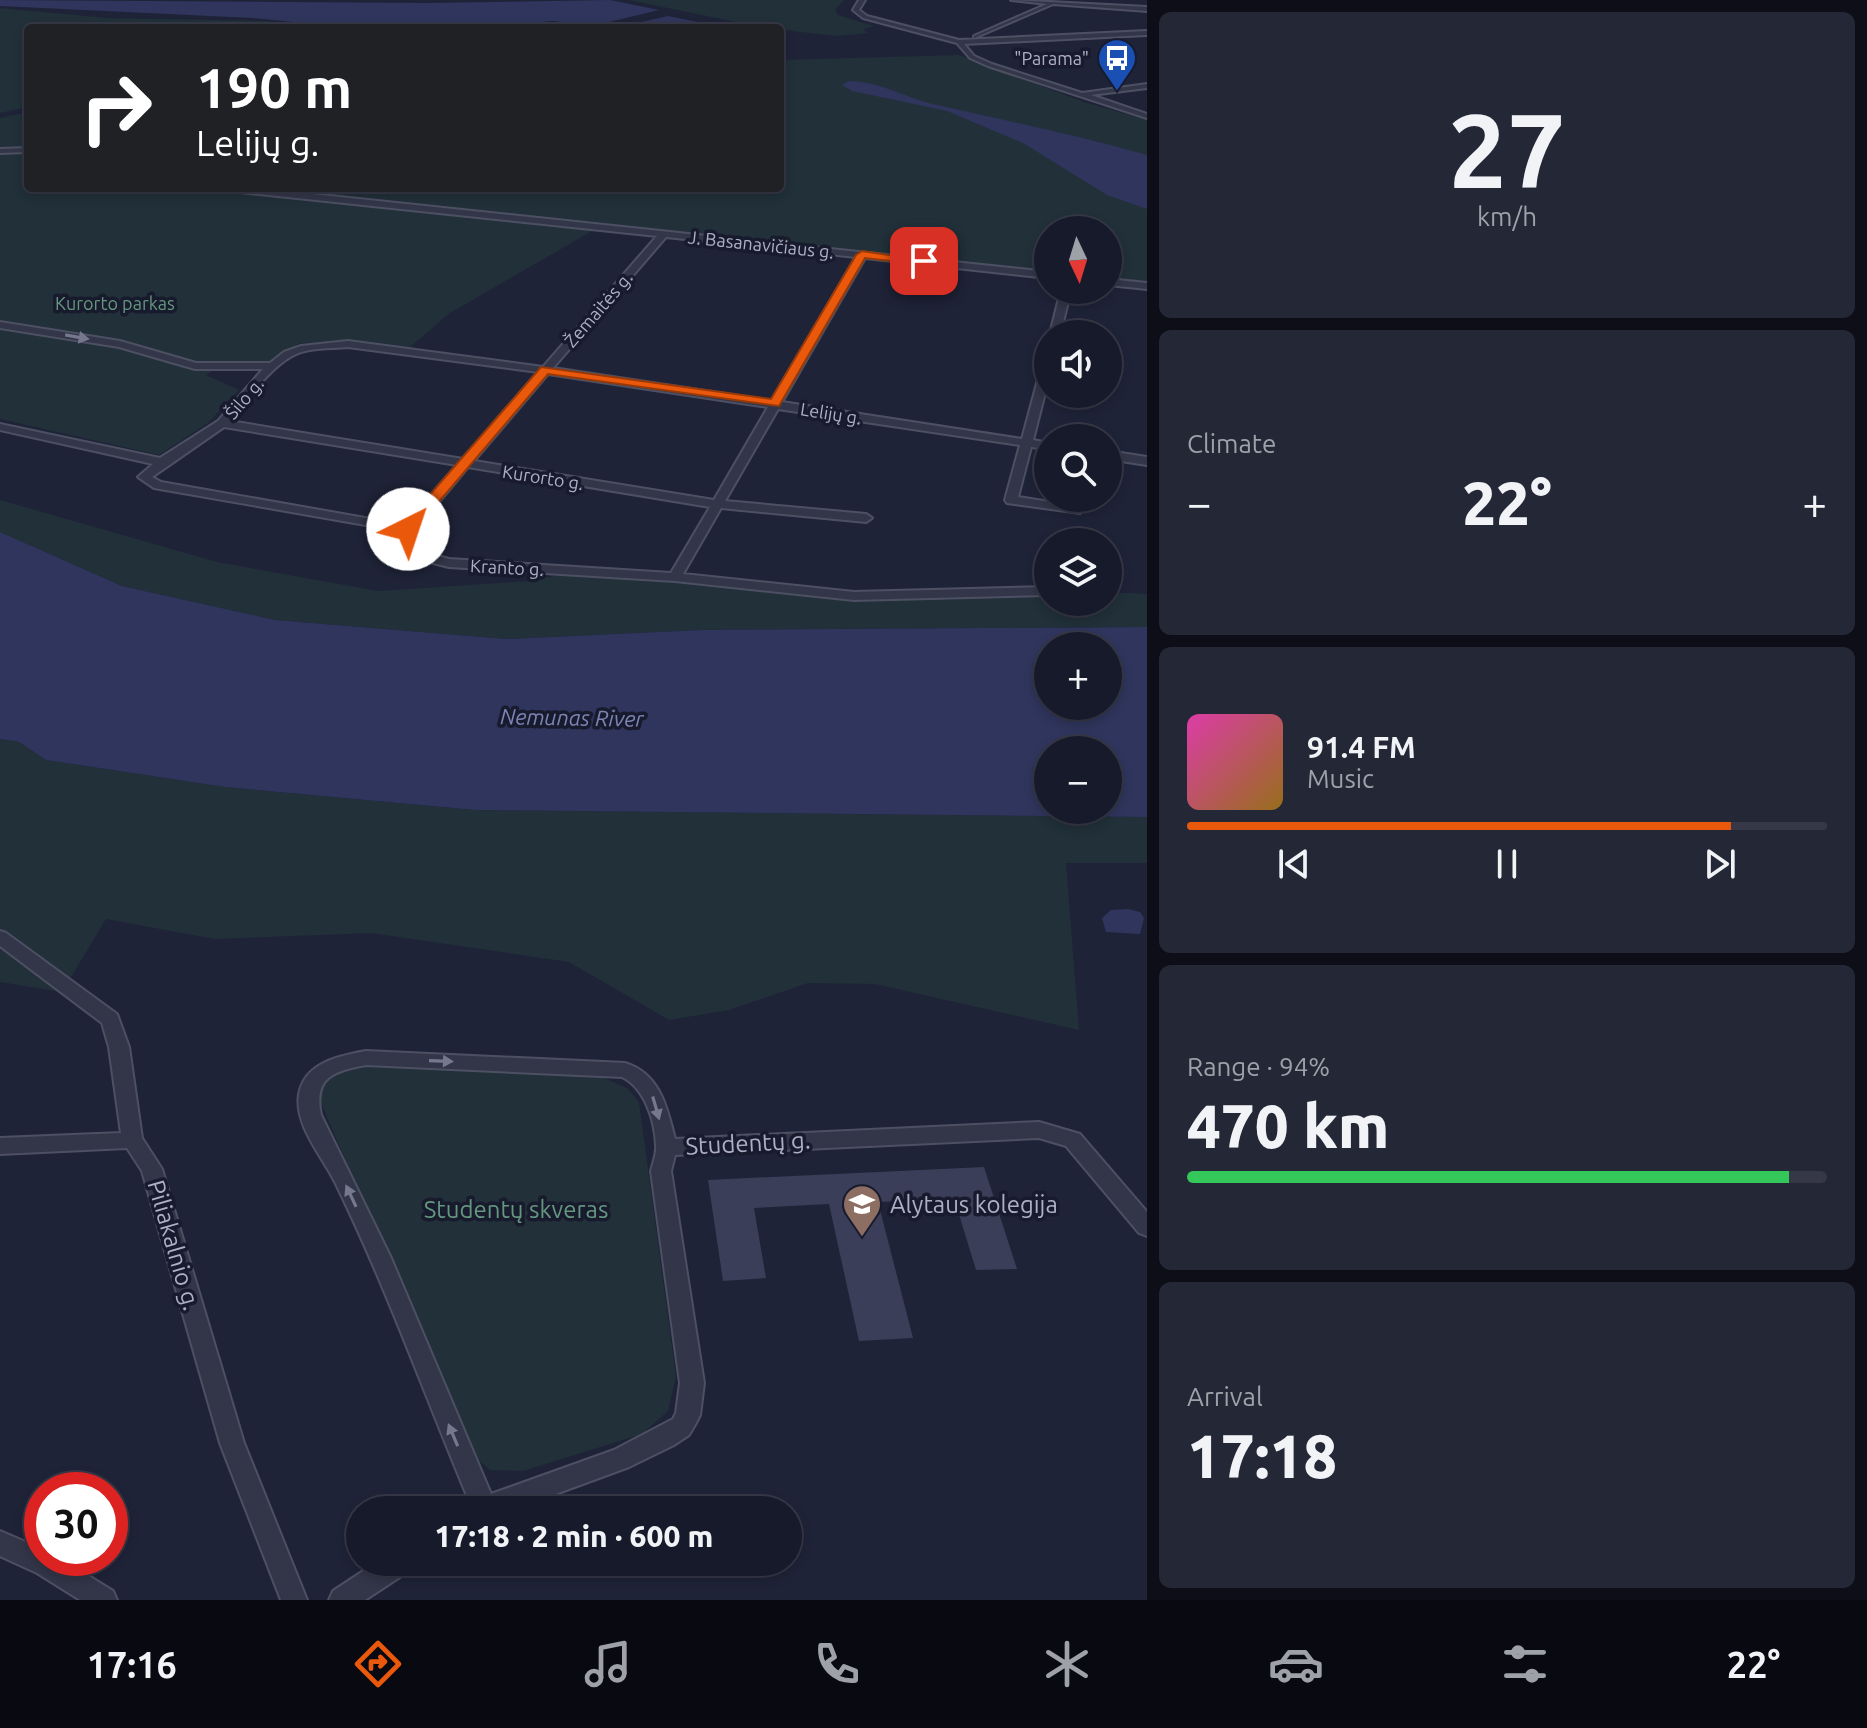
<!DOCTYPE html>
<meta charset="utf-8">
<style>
:root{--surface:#171a2a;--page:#242736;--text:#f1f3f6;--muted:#9ea1a8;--line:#363847;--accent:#ea580c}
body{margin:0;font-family:Ubuntu,sans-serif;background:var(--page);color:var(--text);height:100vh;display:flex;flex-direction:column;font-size:30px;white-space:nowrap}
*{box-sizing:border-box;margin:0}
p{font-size:26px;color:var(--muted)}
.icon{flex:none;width:44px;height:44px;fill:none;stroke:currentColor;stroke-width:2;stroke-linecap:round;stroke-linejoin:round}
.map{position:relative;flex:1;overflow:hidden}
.details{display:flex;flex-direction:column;gap:12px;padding:12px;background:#0d0e17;width:720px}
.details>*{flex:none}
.guide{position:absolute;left:24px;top:24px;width:760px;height:168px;border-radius:8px;box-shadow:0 4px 12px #0003,0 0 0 2px var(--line);background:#202124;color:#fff;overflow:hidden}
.needle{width:52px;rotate:176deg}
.tools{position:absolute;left:1034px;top:216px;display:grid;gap:16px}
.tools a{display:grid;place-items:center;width:88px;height:88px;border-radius:50%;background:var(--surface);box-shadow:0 4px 12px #0003,0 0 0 2px var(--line);font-size:40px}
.speed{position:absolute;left:24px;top:1472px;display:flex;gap:16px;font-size:40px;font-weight:700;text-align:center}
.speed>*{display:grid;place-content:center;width:104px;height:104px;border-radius:50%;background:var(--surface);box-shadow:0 4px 12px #0003,0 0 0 2px var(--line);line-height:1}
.speed .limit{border:12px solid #d22;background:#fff;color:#111}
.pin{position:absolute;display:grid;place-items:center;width:68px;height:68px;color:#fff;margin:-34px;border-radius:16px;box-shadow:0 4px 12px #0006}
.me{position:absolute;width:88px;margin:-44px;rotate:41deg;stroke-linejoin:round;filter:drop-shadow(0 0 6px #0008)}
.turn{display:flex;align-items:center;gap:28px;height:168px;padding:0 40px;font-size:36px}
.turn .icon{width:104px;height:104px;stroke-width:2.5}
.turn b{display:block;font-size:56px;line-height:68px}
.big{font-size:60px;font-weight:800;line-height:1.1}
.details .tile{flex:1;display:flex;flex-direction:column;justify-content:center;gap:12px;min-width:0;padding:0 28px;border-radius:12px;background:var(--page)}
.details .dial{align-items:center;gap:0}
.dial b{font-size:104px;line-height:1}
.song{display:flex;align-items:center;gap:24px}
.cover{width:96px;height:96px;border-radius:12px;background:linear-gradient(135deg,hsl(320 70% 55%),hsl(40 70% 35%))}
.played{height:8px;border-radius:4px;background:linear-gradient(90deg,var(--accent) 85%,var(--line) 85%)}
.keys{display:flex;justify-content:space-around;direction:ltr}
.heat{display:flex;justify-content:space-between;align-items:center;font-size:44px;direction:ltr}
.charge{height:12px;border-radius:6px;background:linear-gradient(90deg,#34c759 94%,var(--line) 0)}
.trip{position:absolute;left:346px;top:1496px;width:456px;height:80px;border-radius:40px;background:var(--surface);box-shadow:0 4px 12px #0003,0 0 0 2px var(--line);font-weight:800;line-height:80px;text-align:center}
.dock{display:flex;height:128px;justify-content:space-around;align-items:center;background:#090a11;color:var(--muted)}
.dock .icon{width:56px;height:56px}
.dock .selected{color:var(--accent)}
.dock b{font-size:36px;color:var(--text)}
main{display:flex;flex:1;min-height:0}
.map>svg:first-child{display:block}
</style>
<main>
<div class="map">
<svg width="1147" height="1600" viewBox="0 0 1147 1600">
<rect width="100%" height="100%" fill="#1f2338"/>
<!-- green -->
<path fill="#213039" d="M629,0H844L835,10L838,15L874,26L863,29L868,33L837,36L765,28Z
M0,8L108,18L268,21L309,28H28V107L0,113Z
M959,55L1084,102L1147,120V283L1108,279V230H1048V272L604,224L450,313L409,348L351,340L298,344L267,364L217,368L206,375L239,390L208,423L159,455L0,419V118L28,112V188H780V60Z
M0,500L217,562L378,591L531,581L559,575L856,592L1048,588V602H1108V592L1147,594V627L702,630L506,639L275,620L122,586L0,532Z
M0,739L19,742L46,760L225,787L474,810L1147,817V863H1066L1079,1030L875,984L808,983L729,1010L669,1020L569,962L371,933L215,939L106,919L62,992L0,982Z
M356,1064L604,1078L627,1088L639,1102L676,1377L668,1411L642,1434L523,1471L490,1470L471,1454L321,1103L319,1088L329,1075Z"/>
<!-- water -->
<path fill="#2f355c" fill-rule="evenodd" d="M0,0L426,3L610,0L659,10L605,23L618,28L552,21L482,28H356L252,18L0,6Z
M668,16L717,26L718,27L648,28L632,24Z
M849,81C879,81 908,99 937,105C1008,121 1078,135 1147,155V209L1107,195L1023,143L947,111L852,91L842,85Z
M0,532L122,586L275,620L506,639L702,630L1147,627V817L475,810L225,787L46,760L19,742L0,739ZM1108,646V706H1048V646ZM1108,750V810H1048V750Z
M1128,909L1140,912L1144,918L1140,934L1106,932L1102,918L1111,910Z"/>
<!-- building -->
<path fill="#3b3e58" d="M984,1167L1017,1269L976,1270L954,1198L878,1202L913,1338L859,1341L829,1204L754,1208L766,1278L723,1281L708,1180Z"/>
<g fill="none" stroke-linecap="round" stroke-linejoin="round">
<defs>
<path id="street" d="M859,0H865L859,10L867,16L959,40L1147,31V35L964,44L974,56L992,64L1082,93L1147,84V88L1091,95L1147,114V118L988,66L970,58L957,43L863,18L853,10Z
M1011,0L1147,7V11L1053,4L974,38V36L1047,4Z
M28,148V152L0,153V149Z
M227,188H255L1048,272V278L865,258L782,402L1022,439L1043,361L1048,358V381L1033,440L1048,443V449L1031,447L1018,497L1076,506L1082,510L1080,513L1007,503L1005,500L1020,445L778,409L725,501L866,514L872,518L866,522L721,508L683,574L854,592L1048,587V595L854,600L675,581L449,567L405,556L391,545L400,531L154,488L138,477L153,464L0,430V424L160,458L218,421L263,369H195L119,347L0,328V322L120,341L196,363H270L284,352L301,346L348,341L543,367L657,236L231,191ZM666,237L856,257L772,401L553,368ZM348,347L538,372L463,459L230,421C248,400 267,370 292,356C308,347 330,349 348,347ZM548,374L768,407L714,500L474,461ZM224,427L457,465L405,525L161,482L152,477ZM468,467L710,507L671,573L449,559L415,550L404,544Z
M1108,279L1147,283V289L1108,285Z
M1061,290H1071L1060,334H1050Z
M1108,451L1147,457V465L1108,459Z
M0,931L6,933L117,1014L129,1047L142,1138L162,1169L244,1443L307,1600H281L220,1443L142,1171L127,1148L0,1154V1138L121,1133L109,1047L102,1023L0,946Z
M366,1051L625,1063C660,1074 667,1107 675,1139L1039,1122L1080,1134L1147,1212V1236L1139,1233L1066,1146L1039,1138L675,1155L671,1171L704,1383L700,1415L696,1423L689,1435L674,1445L629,1467L512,1510H467L470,1503C425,1396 386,1286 335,1182C322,1156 294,1125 299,1094C305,1062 340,1056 366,1051ZM366,1065L622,1077C645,1088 655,1121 656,1145C657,1153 653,1163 651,1171L680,1383L676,1413L673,1419L614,1450L491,1494L391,1258L321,1115C313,1077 334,1071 366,1065Z
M0,1531L42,1549V1558H60L113,1591L117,1600H80L37,1573L0,1556Z
M377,1562H413L409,1571L365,1600H329L333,1591Z"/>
</defs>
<!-- street casing -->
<use href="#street" stroke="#4d5063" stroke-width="4"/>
<!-- street -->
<use href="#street" fill="#333649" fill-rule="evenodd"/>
</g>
<!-- one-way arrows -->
<defs><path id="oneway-solid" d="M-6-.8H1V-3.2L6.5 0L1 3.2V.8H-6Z" transform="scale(2)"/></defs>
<g fill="#76798d">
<use href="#oneway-solid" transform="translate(77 337) rotate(10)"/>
<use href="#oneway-solid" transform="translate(441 1061) rotate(2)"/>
<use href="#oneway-solid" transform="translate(656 1108) rotate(74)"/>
<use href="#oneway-solid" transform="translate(351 1196) rotate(-115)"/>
<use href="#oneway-solid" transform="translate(453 1435) rotate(-113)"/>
</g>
<!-- route -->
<path fill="#ea580c" stroke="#983908" stroke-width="2" d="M862,251L929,261L924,265L865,258L779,406L548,374L413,532L400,529L541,367L771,399L856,255Z"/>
<!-- icons -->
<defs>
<symbol id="bus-pin" viewBox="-11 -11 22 30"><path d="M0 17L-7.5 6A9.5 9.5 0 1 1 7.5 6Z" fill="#1a4fb4" stroke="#181b2d"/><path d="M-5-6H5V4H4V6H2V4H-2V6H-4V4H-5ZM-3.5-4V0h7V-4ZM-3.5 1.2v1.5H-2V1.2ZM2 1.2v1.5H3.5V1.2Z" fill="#fff"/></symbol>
<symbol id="university-pin" viewBox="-11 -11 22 30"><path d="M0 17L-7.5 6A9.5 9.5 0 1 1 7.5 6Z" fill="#8d6e63" stroke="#181b2d"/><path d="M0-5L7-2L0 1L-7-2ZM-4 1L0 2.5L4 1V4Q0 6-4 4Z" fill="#fff"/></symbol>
</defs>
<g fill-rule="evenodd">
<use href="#bus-pin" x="1095" y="36" width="44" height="60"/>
<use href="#university-pin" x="840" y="1182" width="44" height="60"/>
</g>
<g text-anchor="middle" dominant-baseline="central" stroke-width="7" stroke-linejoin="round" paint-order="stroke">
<!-- far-poi labels -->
<g font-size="18" fill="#adb0c5" stroke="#181b2d" text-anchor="end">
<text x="1089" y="58">"Parama"</text>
</g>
<!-- far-street labels -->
<g font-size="18" fill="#adb0c5" stroke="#181b2d">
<text transform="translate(761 244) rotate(6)">J. Basanavičiaus g.</text>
<text transform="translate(598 309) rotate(-49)">Žemaitės g.</text>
<text transform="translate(244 398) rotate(-49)">Šilo g.</text>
<text transform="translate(831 413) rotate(9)">Lelijų g.</text>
<text transform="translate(543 477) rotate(9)">Kurorto g.</text>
<text transform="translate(507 567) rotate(3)">Kranto g.</text>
</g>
<!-- far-park labels -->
<g font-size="18" fill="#64977e" stroke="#181b2d">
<text x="115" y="303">Kurorto parkas</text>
</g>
<!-- water labels -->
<g font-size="22" font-style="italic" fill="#7b84b3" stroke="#181b2d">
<text transform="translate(572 717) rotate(1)">Nemunas River</text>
</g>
<!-- near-street labels -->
<g font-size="24" fill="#adb0c5" stroke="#181b2d">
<text transform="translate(748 1143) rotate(-3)">Studentų g.</text>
<text transform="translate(174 1245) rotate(74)">Piliakalnio g.</text>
</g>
<!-- near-poi labels -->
<g font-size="24" fill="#adb0c5" stroke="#181b2d" text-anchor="start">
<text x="890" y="1204">Alytaus kolegija</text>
</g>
<!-- near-park labels -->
<g font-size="24" fill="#64977e" stroke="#181b2d">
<text x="516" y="1209">Studentų skveras</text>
</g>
</g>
</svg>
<div class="tools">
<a><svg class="needle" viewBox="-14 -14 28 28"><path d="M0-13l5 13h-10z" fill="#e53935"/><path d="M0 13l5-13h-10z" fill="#9ea1a8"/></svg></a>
<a><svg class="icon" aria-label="sound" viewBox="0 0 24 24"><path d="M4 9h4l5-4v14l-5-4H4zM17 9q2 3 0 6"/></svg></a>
<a><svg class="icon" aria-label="search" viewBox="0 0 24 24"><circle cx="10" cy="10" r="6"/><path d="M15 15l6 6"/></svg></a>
<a><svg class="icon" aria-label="layers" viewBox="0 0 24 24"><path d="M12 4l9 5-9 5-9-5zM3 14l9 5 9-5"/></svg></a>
<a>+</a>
<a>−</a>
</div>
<div class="speed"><div class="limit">30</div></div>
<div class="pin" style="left:924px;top:261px;background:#d93025"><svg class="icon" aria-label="arrive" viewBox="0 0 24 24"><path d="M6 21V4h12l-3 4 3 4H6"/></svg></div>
<svg class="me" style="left:408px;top:529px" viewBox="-20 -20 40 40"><circle r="19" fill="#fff"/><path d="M0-13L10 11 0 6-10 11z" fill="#ea580c"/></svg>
<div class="trip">17:18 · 2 min · 600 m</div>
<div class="guide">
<div class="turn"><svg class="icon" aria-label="right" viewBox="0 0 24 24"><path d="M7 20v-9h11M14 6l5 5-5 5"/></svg><div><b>190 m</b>Lelijų g.</div></div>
</div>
</div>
<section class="details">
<div class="tile dial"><b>27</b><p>km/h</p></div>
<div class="tile"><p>Climate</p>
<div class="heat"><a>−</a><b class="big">22°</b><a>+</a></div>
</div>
<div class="tile">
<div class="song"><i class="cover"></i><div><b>91.4 FM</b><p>Music</p></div></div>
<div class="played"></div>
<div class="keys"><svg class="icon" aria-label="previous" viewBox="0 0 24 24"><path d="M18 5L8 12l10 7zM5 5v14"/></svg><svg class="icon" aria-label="pause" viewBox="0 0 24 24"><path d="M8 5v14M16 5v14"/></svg><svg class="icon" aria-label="next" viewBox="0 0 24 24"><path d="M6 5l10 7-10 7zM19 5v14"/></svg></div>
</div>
<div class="tile"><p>Range · 94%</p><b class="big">470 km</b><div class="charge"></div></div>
<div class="tile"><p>Arrival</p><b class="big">17:18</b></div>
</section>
</main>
<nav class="dock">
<b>17:16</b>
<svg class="icon selected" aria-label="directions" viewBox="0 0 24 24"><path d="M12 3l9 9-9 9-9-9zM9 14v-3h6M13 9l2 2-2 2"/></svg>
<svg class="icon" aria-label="music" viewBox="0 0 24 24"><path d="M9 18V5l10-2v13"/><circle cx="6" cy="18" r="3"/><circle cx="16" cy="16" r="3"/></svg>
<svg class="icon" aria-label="phone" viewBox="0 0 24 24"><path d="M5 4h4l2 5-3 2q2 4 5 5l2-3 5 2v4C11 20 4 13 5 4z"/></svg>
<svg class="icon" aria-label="climate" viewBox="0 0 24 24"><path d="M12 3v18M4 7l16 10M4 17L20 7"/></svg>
<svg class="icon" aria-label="car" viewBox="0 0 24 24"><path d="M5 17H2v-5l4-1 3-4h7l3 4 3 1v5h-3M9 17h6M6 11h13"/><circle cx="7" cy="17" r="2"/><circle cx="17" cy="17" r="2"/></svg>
<svg class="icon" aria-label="filters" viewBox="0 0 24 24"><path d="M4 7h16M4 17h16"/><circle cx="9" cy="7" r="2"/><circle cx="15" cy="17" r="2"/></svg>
<b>22°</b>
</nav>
